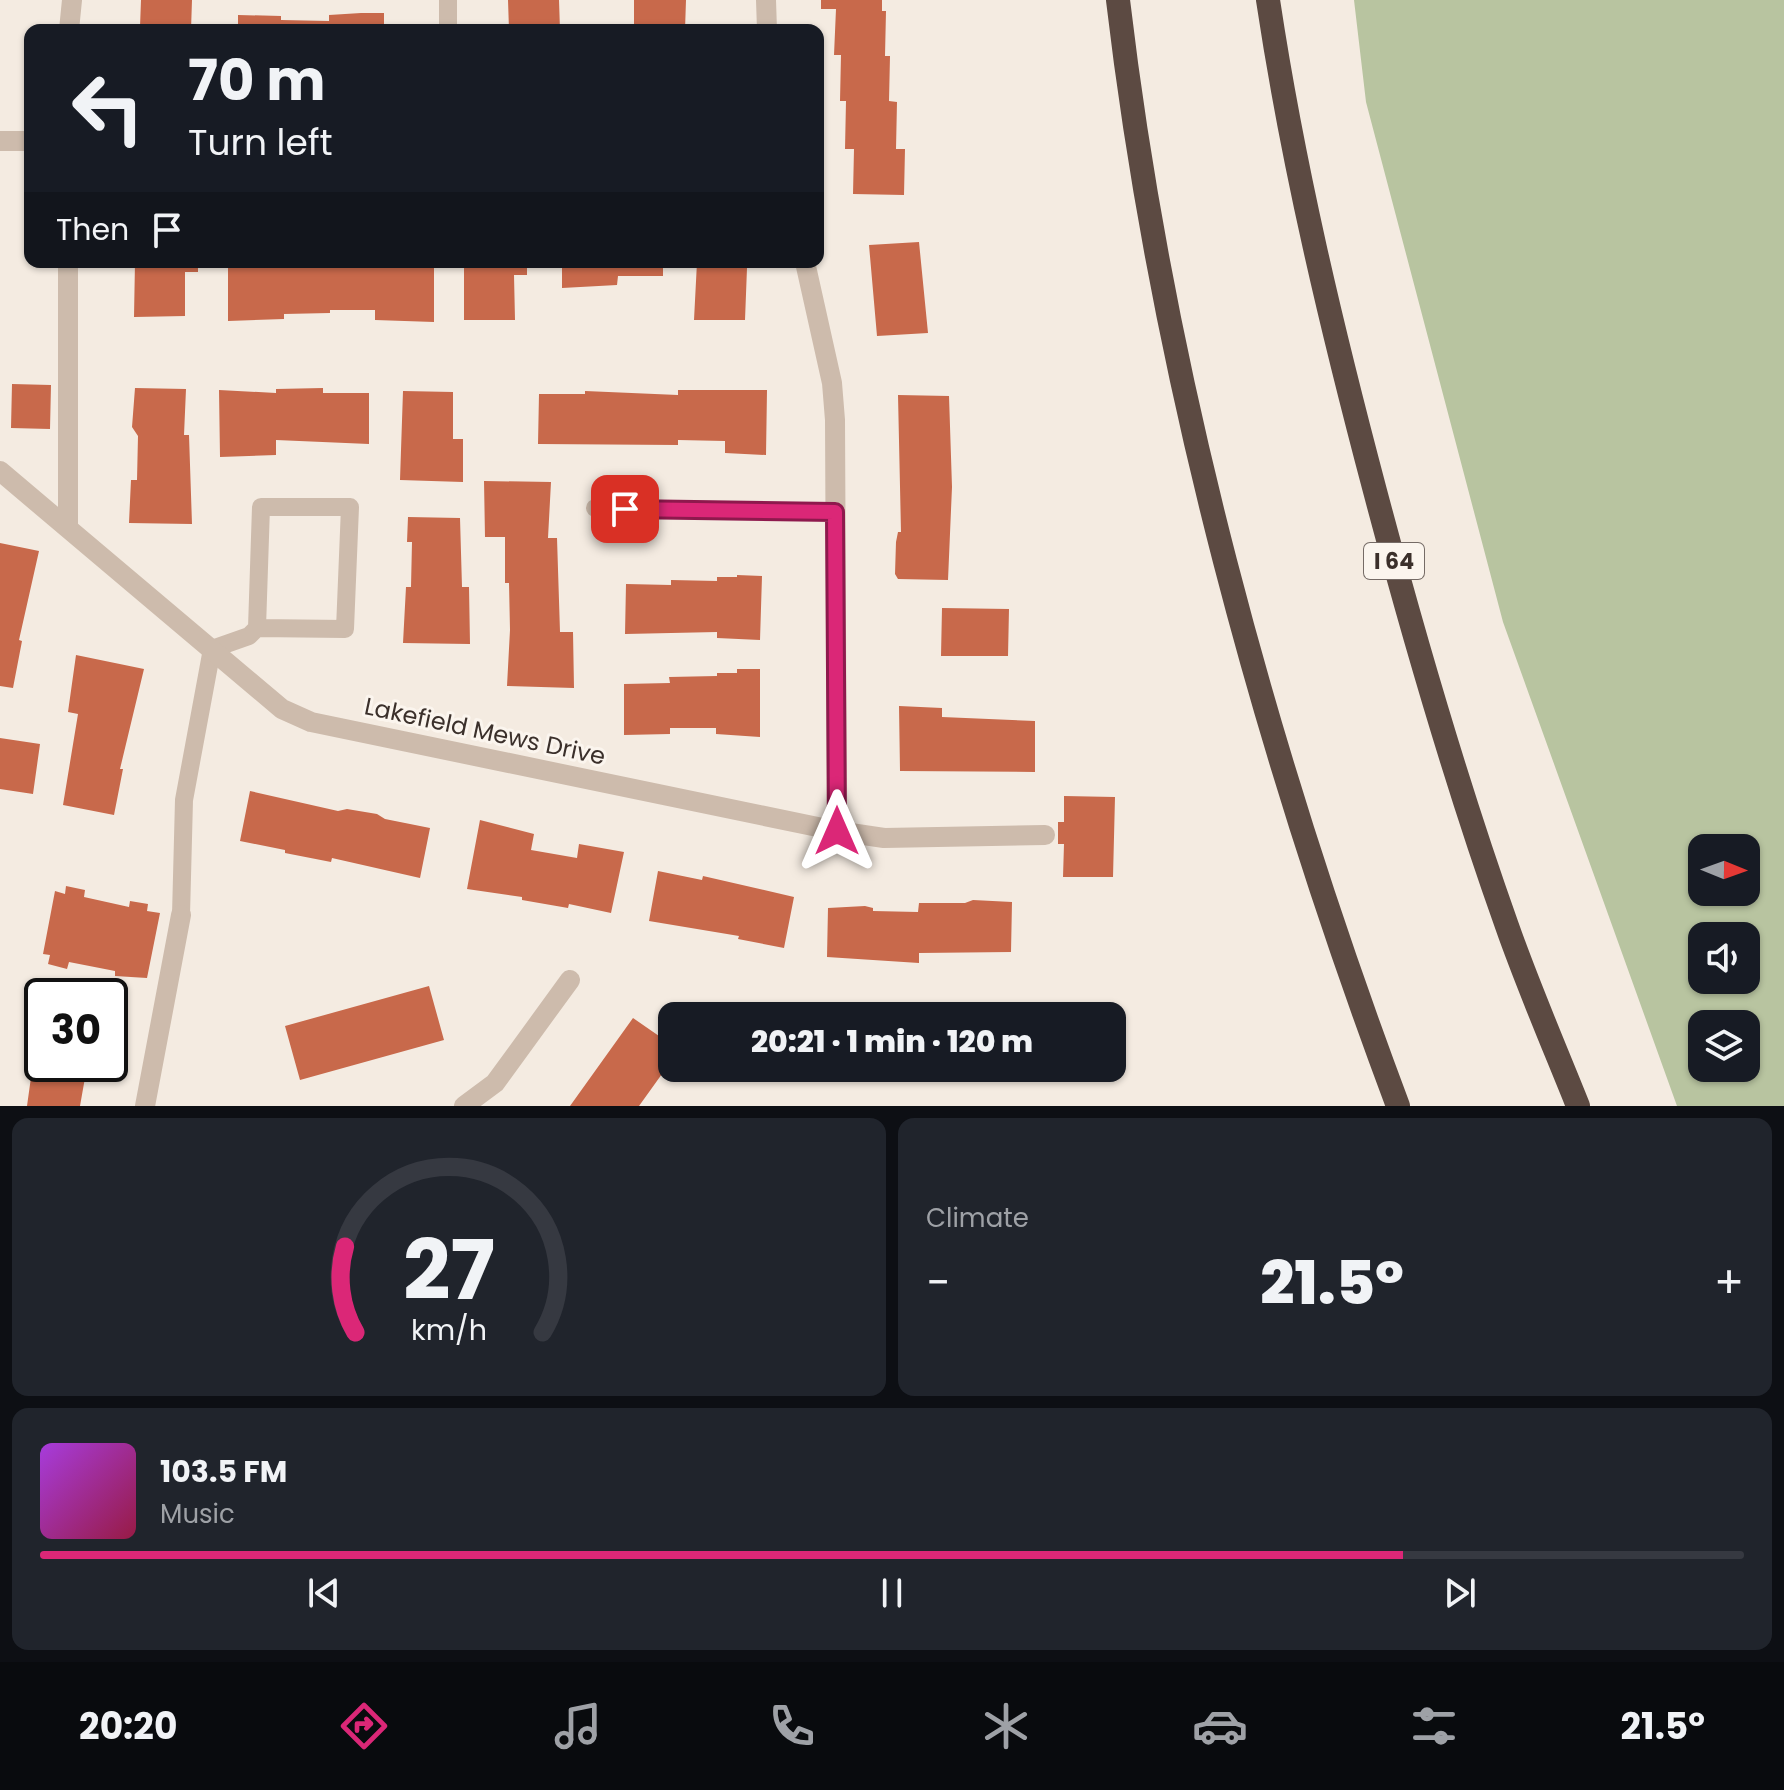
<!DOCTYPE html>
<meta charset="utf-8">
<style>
:root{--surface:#171b24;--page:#20242c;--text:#f1f3f6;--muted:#9ea1a6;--line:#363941;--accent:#db2777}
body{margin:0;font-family:Poppins,sans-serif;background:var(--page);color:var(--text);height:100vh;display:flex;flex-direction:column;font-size:30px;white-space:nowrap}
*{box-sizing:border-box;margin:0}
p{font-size:26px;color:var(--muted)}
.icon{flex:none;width:44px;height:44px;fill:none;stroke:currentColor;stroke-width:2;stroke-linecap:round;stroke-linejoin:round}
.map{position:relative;height:1106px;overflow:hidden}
.side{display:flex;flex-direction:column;gap:12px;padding:12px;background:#0d0f14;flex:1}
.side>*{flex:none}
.banner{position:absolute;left:24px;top:24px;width:800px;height:244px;border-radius:16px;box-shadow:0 2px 6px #0004;background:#171b24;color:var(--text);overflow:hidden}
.needle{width:52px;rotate:91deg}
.controls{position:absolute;left:1688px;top:834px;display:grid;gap:16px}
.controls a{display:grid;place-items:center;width:72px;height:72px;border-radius:16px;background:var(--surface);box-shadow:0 2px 6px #0004;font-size:40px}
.speed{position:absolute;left:24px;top:978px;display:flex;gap:16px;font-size:40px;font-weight:700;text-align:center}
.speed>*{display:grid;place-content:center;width:104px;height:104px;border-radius:50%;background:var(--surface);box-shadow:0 2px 6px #0004;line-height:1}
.speed .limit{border:4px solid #111;border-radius:12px;background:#fff;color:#111}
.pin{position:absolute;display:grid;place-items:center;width:68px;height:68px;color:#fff;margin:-34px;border-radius:16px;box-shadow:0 4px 12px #0006}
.me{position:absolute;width:88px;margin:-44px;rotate:0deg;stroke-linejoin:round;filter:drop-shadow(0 0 6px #0008)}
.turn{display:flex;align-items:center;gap:28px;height:168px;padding:0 32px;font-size:36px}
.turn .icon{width:104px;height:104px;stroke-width:2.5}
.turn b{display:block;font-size:56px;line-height:68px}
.then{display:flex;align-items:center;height:76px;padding:0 32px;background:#0003;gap:16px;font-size:30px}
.big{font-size:60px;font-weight:800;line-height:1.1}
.side .card{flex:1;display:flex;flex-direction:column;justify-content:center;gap:12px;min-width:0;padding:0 28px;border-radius:16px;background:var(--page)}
.side .dial{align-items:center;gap:0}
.dial svg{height:208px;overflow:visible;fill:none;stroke:var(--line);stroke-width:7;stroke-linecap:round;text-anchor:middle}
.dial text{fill:var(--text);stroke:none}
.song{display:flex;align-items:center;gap:24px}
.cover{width:96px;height:96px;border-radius:12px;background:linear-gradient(135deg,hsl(280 70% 55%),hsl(340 70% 35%))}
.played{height:8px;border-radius:4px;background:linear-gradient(90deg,var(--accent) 80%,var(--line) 80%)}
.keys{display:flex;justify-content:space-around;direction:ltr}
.heat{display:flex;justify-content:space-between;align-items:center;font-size:44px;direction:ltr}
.side .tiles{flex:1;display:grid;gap:12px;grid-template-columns:1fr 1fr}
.card:last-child{grid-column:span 2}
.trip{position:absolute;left:658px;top:1002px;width:468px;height:80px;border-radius:16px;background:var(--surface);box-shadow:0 2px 6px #0004;font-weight:800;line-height:80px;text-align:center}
.tab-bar{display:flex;height:128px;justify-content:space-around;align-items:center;background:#090b0e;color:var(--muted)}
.tab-bar .icon{width:56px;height:56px}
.tab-bar .selected{color:var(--accent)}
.tab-bar b{font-size:36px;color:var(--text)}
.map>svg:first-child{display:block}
</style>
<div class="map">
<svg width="1784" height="1106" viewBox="0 0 1784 1106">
<rect width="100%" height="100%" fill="#f4ebe1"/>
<!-- green -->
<path fill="#b8c4a0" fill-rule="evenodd" d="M1354,0H1784V1106H1677L1503,622L1366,102ZM1702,848H1746V892H1702ZM1702,936H1746V980H1702ZM1703,1024H1746V1068H1702Z"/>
<!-- building -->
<path fill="#c8694b" d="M141,0H192L191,30H132V27H140Z
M508,0H559L560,30H509Z
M634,0H686L685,30H634Z
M821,0H882V11H886L885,56H890L889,101L897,102L896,149H905L904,195L853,194L854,149H845L846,101H840L841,55H834L836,9H821Z
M361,13H384V30H238V15L281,16V20L329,21V15Z
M919,242L928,333L877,336L869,245Z
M135,262H198V272H185V316L134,317Z
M228,262H434V322L375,320V310H330V313L284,314V319L228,321Z
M464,262H527V275H514L515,320H464Z
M562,262H663V276H618L617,285L562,288Z
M697,262H750V268H747L745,320H694Z
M12,384L51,385L50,429L11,428Z
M135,388L186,389L184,435H189L192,524L129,523L131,480H137L138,436L132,427Z
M323,388V393H369V444L276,440V455L220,457L219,390L276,393V389Z
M678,390H767L766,455L725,453V441L678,440V445L538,444L539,394H585V391L678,395Z
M403,391L453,392V439H463V482L400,480Z
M898,395L949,396L952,487L948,580L898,579L895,574L896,542L898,532H901Z
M484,481L551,482L548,538H557L560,632H573L574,688L507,686L510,630L509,583H505V537H485Z
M408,517L460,518L462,587H469L470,644L403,643L406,587H411L412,542H407Z
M0,543L39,551L19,640L22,641L13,688L0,686Z
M737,575L762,576L760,640L717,638V632L625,634L626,584L671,585V580L717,581V577H737Z
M942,608L1009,609L1008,656H941Z
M76,655L144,669L120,769H123L114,815L63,805L78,714L68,712Z
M737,669H760V737L716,734V728H670V734L624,735V684L670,683L669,677L717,676V673H737Z
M899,706L942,708V717L1035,721V772L900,771Z
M0,738L40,744L33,794L0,789Z
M250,791L338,811L347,809L377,814L385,819L430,828L420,878L332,858L331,862L285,853V850L240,841Z
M1064,796L1115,797L1113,877H1063L1064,844H1058V822H1064Z
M480,820L534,834L531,850L577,858L579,844L624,852L611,913L569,904L568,908L522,900V897L467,889Z
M658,871L702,880L703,876L794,897L784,948L738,939L739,936L649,921Z
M66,886L85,890L84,897L129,907L130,901L148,904L147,911L160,913L147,978L115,976V971L69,962L67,969L48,964L50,955L43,954L55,891L65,894Z
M973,900L1012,902L1011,952L919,953V963L827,957L828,908L865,906L873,908V911L918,912L919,903H965Z
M47,984L99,995L42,996V1064H96L94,1074L86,1072L80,1106H27L40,1013L29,1011L34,989L46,991Z
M429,986L444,1040L300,1080L285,1026Z
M633,1018L672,1045V1060L639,1106H570Z"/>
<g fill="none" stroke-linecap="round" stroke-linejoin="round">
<!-- lane -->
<path stroke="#cdbbac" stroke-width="18" d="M448,0V30
M595,508L835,512
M181,915L184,800L212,649L249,636L257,628L345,629L350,507H261L257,628"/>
<!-- street -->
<path stroke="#cdbbac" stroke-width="20" d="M766,0L767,30
M69,30L72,0
M0,141H30
M68,262V527
M805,262L832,383L835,420L837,831
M0,471L282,709L311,722L837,831L884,838L1045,835
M145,1106L181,915
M464,1106L495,1083L570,980"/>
<!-- highway -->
<path stroke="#5c4a42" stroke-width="24" d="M1118,0C1162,374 1266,754 1398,1106
M1268,0C1293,166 1332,329 1375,491C1414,638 1456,783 1507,926C1528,986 1554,1046 1578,1106"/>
</g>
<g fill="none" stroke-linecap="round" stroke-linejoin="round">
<defs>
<path id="route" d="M625,509L835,512L837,831"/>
</defs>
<!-- route casing -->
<use href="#route" stroke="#8e194d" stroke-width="20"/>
<!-- route -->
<use href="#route" stroke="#db2777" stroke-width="14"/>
</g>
<g text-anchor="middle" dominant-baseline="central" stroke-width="6" stroke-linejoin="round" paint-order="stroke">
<!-- shield labels -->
<rect fill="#fbf5ee" stroke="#756b66" stroke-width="2" x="1364" y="543" width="60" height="36" rx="6"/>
<g font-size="22" font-weight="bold" fill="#3b302b">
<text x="1394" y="561">I 64</text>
</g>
<!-- street labels -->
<g font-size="24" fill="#3b302b" stroke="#fbf5ee">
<text transform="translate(485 731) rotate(12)">Lakefield Mews Drive</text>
</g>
</g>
</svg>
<div class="controls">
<a><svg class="needle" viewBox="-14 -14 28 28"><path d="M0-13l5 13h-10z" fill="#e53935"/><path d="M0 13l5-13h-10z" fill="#9ea1a6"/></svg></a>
<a><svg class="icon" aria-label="sound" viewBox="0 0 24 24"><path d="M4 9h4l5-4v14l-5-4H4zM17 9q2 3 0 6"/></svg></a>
<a><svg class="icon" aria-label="layers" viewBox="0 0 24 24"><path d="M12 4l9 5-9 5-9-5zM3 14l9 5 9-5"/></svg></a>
</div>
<div class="speed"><div class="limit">30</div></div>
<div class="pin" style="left:625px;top:509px;background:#d93025"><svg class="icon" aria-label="arrive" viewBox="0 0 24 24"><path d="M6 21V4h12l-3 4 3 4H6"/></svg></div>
<svg class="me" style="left:837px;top:831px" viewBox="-20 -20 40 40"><path d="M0-17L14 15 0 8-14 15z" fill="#db2777" stroke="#fff" stroke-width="4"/></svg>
<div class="trip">20:21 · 1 min · 120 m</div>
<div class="banner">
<div class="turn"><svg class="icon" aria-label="left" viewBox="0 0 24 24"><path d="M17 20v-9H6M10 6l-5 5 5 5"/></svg><div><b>70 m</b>Turn left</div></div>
<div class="then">Then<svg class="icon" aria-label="arrive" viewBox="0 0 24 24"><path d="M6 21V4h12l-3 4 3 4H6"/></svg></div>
</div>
</div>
<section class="side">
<div class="tiles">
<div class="card dial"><svg viewBox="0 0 100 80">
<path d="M14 69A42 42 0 1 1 86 69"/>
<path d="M14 69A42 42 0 0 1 10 36" stroke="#db2777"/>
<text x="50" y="56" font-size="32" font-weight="700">27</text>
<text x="50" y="72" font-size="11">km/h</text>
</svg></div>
<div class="card"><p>Climate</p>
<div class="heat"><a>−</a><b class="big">21.5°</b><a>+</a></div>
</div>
<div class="card">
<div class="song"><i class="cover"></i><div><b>103.5 FM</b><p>Music</p></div></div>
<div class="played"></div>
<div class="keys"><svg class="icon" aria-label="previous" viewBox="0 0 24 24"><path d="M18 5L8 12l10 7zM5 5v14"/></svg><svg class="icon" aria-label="pause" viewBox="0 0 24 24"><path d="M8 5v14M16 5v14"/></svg><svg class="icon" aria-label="next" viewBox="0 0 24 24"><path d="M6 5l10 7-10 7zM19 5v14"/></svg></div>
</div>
</div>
</section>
<nav class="tab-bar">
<b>20:20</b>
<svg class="icon selected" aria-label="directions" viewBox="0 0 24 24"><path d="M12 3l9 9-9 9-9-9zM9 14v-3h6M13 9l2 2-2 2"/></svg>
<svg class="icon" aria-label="music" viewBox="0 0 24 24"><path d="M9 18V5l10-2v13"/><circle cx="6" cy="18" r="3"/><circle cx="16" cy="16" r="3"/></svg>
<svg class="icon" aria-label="phone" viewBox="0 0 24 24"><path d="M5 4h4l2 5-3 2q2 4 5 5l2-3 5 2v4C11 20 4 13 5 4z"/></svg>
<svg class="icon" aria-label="climate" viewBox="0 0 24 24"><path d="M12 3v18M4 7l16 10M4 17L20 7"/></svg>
<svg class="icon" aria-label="car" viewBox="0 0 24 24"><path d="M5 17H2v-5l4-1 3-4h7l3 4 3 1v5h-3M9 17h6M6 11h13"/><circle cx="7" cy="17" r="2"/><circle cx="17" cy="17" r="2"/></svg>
<svg class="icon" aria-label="filters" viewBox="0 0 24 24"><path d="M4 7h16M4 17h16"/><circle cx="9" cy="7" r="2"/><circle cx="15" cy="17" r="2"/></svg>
<b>21.5°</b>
</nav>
